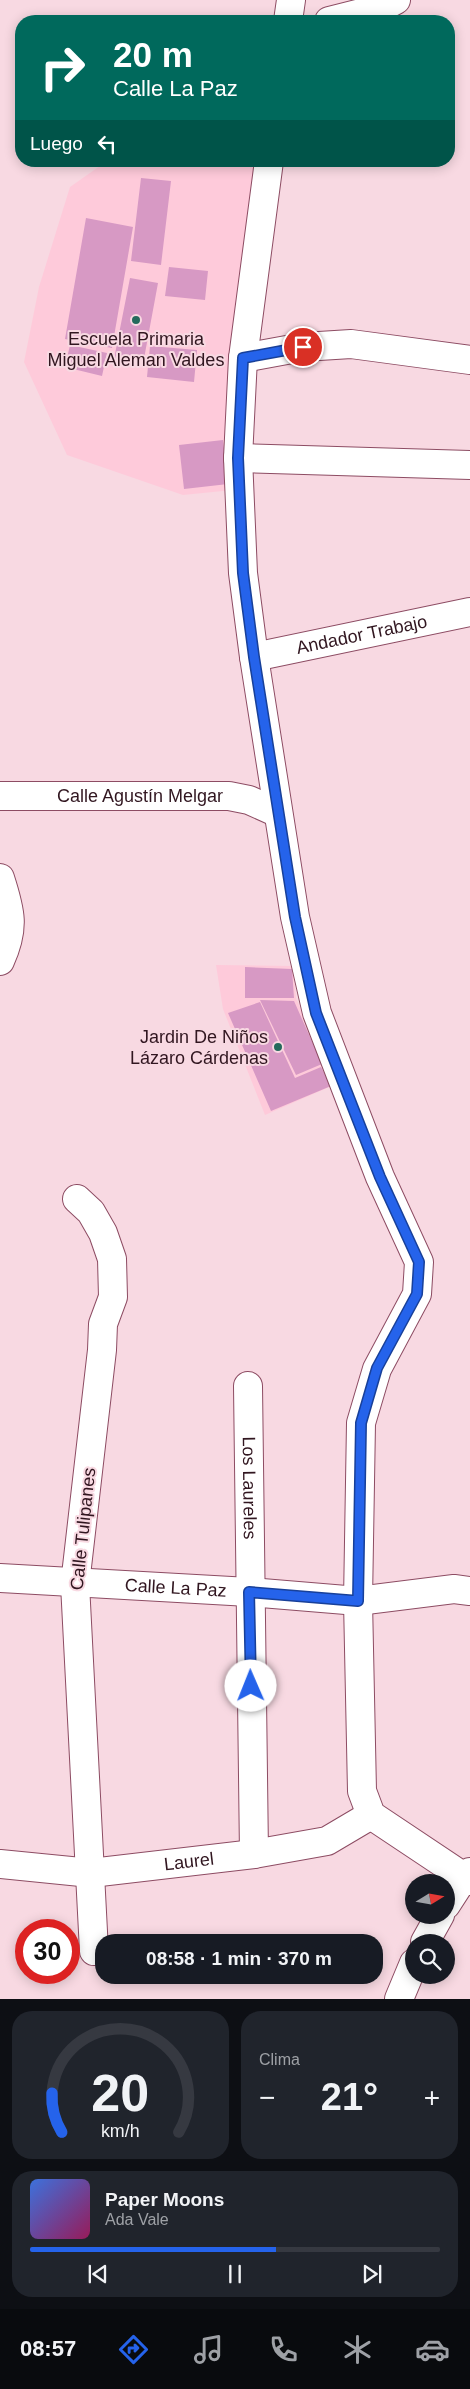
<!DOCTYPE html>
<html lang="es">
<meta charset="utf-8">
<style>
:root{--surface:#171b24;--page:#20242c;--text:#f1f3f6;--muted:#9ea1a6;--line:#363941;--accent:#2563eb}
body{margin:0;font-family:Arial,sans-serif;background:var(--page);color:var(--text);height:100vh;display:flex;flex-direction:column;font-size:19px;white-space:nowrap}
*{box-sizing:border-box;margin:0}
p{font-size:16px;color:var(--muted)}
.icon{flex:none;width:28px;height:28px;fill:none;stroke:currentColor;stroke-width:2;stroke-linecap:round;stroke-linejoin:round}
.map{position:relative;height:1999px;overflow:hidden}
.details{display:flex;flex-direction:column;gap:12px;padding:12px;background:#0d0f14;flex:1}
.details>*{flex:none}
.banner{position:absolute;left:15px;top:15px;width:440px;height:152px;border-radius:20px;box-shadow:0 2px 12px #0003;background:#00695c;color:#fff;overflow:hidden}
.needle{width:32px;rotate:79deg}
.fabs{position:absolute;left:405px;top:1874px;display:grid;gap:10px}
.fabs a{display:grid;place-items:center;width:50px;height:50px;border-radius:50%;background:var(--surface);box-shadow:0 2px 12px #0003;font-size:25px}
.speed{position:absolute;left:15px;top:1919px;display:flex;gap:10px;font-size:25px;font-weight:700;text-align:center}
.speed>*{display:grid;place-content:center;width:65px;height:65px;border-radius:50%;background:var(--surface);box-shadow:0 2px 12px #0003;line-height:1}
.speed .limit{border:8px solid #d22;background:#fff;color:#111}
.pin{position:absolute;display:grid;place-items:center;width:42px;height:42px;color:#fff;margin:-21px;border:2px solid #fff;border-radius:50%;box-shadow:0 1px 5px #0007}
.me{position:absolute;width:55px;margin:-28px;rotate:359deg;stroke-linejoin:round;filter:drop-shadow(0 0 4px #0008)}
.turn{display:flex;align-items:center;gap:18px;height:105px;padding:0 15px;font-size:22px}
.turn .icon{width:65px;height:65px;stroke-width:2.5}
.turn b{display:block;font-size:35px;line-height:42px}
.then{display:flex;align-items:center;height:48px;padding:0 15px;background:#0003;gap:10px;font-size:19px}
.big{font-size:38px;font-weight:700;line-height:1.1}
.details .card{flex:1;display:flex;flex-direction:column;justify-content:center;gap:8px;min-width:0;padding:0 18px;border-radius:20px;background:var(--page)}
.details .dial{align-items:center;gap:0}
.dial svg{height:130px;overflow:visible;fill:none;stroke:var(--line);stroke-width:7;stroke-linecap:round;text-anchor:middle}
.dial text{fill:var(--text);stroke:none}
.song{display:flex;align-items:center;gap:15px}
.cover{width:60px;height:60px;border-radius:8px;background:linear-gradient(135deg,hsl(220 70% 55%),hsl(330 70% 35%))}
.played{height:5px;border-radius:2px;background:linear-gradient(90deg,var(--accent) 60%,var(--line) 60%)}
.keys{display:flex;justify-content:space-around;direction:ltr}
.heat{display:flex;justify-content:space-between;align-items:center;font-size:28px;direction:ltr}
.details .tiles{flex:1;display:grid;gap:12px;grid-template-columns:1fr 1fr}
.card:last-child{grid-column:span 2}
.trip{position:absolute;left:95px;top:1934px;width:288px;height:50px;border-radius:20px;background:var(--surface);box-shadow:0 2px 12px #0003;font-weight:700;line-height:50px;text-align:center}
.tab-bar{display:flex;height:80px;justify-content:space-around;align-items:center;background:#090b0e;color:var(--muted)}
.tab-bar .icon{width:35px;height:35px}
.tab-bar .on{color:var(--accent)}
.tab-bar b{font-size:22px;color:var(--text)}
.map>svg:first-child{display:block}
</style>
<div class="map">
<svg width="470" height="1999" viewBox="0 0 470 1999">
<rect width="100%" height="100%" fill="#f8d9e2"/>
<!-- built -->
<path fill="#fecada" d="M107,161H258L233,490L183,495L67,455L24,362L39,287L70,187Z
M216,965L293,966L296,998L334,1085L265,1115L223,1009Z"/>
<!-- building -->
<path fill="#d799c4" d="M141,178L171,181L161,265L131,261Z
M86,218L133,227L112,348L65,339Z
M169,267L208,271L205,300L165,296Z
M130,278L158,283L143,364L114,359Z
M70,345L107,353L102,376L65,367Z
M150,346L197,350L194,382L147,377Z
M223,440L228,484L184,489L179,445Z
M245,967L292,969L294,998H245Z
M260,1000L294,1001L322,1064L296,1075Z
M260,1002L295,1078L321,1067L331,1086L271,1111L228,1013Z"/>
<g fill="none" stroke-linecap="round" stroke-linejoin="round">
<defs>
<g id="minor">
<path d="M288,21L291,0"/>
<path d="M329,21L381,8L396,0"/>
<path d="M269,161L243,358L238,458L243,573L254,657L295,917L317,1013L380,1177L419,1262L417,1294L377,1369L361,1423L358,1601L362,1791L371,1815L470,1881"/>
<path d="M243,358L303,347L351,344L470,360"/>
<path d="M238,458L470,465"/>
<path id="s1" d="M254,657L470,612"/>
<path id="s2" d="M0,796H229L249,800L278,813"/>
<path d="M0,878C11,912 15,928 0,961"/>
<path d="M77,1199L91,1212L103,1233L112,1259L113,1297L103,1324L102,1350L75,1584L94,1951"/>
<path id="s3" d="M248,1386L254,1854"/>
<path id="s4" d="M0,1578L249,1592L358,1601L454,1589L470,1591"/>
<path id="s5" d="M0,1864L91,1873L254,1854L327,1841L371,1815"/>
<path d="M446,1905L464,1877L470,1872"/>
<path d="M425,1942L440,1915"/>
<path d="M399,1999L414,1963"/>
</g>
</defs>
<!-- minor casing -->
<use href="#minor" stroke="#8d4c63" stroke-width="30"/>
<!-- minor -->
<use href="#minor" stroke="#fff" stroke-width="28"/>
</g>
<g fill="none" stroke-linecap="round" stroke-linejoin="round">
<defs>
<path id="route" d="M251,1686L249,1592L358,1601L361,1423L377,1368L417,1294L419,1262L380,1177L316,1013L295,917L254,657L243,573L238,458L243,358L303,347"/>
</defs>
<!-- route casing -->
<use href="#route" stroke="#184099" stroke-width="12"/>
<!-- route -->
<use href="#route" stroke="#2563eb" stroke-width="9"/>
</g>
<!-- markers -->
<g fill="#246a5c" stroke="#f8d9e2" stroke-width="2">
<circle cx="136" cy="320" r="5"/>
<circle cx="278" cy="1047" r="5"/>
</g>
<g text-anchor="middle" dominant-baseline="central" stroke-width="4" stroke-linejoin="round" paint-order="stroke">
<!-- poi labels -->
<g font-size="18" fill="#311620" stroke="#f8d9e2">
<text x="136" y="339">Escuela Primaria<tspan x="136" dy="21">Miguel Aleman Valdes</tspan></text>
<text x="268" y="1037" text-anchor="end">Jardin De Niños<tspan x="268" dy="21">Lázaro Cárdenas</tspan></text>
</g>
<!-- street labels -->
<g font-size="18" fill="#311620" stroke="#f8d9e2">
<text stroke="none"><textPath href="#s1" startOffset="110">Andador Trabajo</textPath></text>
<text stroke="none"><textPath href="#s2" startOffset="140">Calle Agustín Melgar</textPath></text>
<text stroke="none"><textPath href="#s3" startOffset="102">Los Laureles</textPath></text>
<text transform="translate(83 1529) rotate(-84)">Calle Tulipanes</text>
<text stroke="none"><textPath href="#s4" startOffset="176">Calle La Paz</textPath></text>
<text stroke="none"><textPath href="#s5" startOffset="190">Laurel</textPath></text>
</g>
</g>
</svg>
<div class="fabs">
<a><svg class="needle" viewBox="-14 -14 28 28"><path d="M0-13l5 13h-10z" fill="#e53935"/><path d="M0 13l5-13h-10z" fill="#9ea1a6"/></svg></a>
<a><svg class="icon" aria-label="search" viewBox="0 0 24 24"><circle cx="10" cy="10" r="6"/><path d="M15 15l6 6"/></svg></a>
</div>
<div class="speed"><div class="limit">30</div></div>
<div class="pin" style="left:303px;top:347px;background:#d93025"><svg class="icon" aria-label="arrive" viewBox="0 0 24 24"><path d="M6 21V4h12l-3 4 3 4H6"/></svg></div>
<svg class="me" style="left:251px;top:1686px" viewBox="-20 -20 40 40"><circle r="19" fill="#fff"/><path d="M0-13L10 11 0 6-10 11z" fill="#2563eb"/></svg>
<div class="trip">08:58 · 1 min · 370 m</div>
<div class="banner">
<div class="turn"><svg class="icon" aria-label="right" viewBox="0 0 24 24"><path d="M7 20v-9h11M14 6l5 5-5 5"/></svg><div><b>20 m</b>Calle La Paz</div></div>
<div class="then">Luego<svg class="icon" aria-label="left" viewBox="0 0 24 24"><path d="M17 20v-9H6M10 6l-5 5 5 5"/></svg></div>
</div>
</div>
<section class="details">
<div class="tiles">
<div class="card dial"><svg viewBox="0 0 100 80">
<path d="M14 69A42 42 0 1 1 86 69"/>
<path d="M14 69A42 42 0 0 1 8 45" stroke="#2563eb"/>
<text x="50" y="56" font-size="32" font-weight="700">20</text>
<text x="50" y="72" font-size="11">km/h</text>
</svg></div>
<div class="card"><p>Clima</p>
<div class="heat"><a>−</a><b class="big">21°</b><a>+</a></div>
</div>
<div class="card">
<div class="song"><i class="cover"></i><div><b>Paper Moons</b><p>Ada Vale</p></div></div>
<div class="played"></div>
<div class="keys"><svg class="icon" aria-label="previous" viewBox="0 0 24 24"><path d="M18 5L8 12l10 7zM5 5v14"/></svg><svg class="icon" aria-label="pause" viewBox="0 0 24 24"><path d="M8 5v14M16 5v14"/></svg><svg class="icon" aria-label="next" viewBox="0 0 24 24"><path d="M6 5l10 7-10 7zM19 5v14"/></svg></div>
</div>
</div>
</section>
<nav class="tab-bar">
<b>08:57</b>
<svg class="icon on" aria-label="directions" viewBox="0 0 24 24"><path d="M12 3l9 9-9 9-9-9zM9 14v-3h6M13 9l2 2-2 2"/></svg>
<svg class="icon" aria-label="music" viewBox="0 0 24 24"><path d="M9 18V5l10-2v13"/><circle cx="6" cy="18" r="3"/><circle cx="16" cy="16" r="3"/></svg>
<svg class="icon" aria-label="phone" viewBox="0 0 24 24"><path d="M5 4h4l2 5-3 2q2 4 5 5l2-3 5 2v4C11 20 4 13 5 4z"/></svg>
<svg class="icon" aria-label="climate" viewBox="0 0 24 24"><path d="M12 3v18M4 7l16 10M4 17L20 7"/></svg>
<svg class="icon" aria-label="car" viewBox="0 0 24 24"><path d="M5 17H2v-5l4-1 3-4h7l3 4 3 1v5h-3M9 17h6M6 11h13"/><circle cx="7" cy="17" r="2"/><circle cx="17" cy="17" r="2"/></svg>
</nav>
